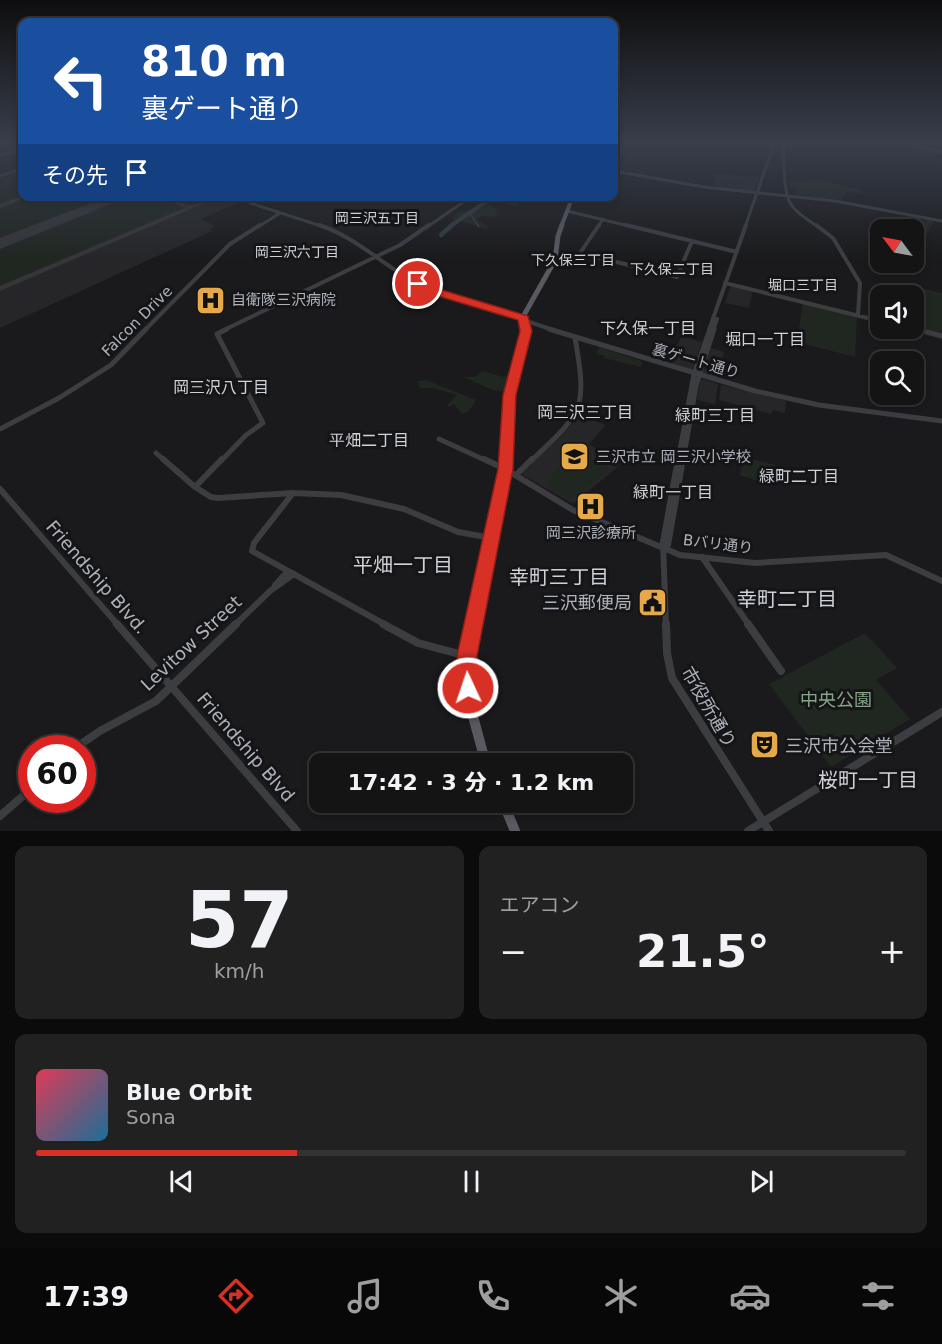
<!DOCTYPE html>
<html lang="ja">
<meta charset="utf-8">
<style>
:root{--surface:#141415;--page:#212122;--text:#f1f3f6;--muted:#9d9ea0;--line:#333334;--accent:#d93025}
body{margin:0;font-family:"DejaVu Sans","Noto Sans JP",sans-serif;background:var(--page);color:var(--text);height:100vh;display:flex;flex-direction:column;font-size:22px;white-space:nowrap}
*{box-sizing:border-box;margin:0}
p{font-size:20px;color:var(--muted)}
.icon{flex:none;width:33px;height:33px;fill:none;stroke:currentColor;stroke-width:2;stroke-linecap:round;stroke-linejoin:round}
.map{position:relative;height:831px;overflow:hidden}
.panel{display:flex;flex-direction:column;gap:15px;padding:15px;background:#0b0b0c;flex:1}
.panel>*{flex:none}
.top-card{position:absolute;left:18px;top:18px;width:600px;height:183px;border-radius:12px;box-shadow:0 3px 9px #0003,0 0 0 2px var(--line);background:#1a4fa0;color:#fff;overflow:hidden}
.needle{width:39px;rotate:302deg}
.fabs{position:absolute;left:870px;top:219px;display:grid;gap:12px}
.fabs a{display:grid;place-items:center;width:54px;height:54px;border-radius:12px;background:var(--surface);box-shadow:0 3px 9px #0003,0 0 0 2px var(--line);font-size:30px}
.speed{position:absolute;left:18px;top:735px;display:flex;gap:12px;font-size:30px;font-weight:700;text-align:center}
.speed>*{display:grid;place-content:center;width:78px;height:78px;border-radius:50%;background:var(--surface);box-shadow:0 3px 9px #0003,0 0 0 2px var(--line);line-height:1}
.speed .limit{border:9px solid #d22;background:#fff;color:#111}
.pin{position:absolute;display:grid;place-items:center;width:51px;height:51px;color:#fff;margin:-26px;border:3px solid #fff;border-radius:50%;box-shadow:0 2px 6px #0007}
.me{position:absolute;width:66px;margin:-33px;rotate:357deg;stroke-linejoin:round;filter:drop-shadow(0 0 4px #0008)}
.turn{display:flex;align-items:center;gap:21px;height:126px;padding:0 24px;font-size:27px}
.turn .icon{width:78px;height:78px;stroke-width:2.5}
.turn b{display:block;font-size:42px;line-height:51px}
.then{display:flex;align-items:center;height:57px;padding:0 24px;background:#0003;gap:12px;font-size:22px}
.big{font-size:45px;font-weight:800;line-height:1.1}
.panel .card{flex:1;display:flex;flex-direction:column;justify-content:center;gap:9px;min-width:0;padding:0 21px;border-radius:12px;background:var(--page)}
.panel .dial{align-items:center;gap:0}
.dial b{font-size:78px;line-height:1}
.song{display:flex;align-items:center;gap:18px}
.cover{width:72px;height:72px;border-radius:9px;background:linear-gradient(135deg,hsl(350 70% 55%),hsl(200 70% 35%))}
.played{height:6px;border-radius:3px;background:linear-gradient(90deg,var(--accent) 30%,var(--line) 30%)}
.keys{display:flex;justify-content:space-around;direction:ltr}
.heat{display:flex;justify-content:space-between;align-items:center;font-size:33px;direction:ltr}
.panel .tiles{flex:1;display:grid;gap:15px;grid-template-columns:1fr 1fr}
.card:last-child{grid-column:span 2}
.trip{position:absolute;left:309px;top:753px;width:324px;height:60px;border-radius:12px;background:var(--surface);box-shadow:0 3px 9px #0003,0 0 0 2px var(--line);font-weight:800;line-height:60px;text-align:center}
.tab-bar{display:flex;height:96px;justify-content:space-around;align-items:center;background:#080808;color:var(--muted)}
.tab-bar .icon{width:42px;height:42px}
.tab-bar .selected{color:var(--accent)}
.tab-bar b{font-size:27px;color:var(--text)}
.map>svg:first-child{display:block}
</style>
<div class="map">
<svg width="942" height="831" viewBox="0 0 942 831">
<rect width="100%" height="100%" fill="#1a1a1c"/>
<!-- built -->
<path fill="#262629" d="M713,174L759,177L755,190L751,191L715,188Z
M22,195V196L251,197L201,219L215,226L210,229L212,231L0,328V202Z
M731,285L753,290L749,308L725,303Z
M906,285L942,293V335L914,327V296H880L879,318L881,288Z
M681,336L702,342L692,370L670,365Z
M711,348L724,352L717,379L703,374Z
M703,379L718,384L715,404L697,400L700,381Z
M721,385L786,401L785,413L773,410L771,414L719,400Z
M580,416L606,425L589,444L621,464L573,504L521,474Z"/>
<!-- green -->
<path fill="#202721" d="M22,171V196L0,204V179Z
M808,179L827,181L863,191L861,194L847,192L841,200L796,195L795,189L789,188L788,180L808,182Z
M36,196H108V197L0,237V209Z
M138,197H153L176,209L0,285V250Z
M495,197H525L515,207L494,199L487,204L497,209L494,211L498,213L495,217L485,216L476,219L490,227L485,229L461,221L451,227L454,221L452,218L458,212L480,209Z
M918,218L934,221L925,238L914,235V230L897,229L907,219L916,220Z
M924,292L942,294V334L927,330Z
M803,303L857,317L855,357L797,342Z
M599,347L642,361L641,367L604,358L605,356L596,354Z
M482,371L504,377L510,372L513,373L508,392L492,390L464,377H475Z
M426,380L476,400L469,411L462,414L454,404L449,407L447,405L457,395L433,388H419L418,381Z
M581,452L609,469L573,499H570L545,484L566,461L569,463Z
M743,457L775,465L769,485L740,475Z
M865,633L897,668L876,680L910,719L831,767L769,684Z"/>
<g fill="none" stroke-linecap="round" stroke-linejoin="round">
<!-- stream -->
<path stroke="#313a40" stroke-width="1.5" d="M478,196L475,201L487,202
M469,212L479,227"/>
<!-- river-far1 -->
<path stroke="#313a40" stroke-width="4" d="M450,227C464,215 479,208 493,196"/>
<!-- river -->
<path stroke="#313a40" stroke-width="4.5" d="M441,235L452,225"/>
<!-- taxiway -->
<path fill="#343639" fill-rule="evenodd" d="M22,148V150L0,157V153Z
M19,159H22V161H19Z
M22,167V171L0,178V174Z
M22,196H30L0,208V204Z
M161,196C172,196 182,206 193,205C204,203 209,196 221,196L0,291V286L187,207L180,206Z"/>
<!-- runway -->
<path fill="#343639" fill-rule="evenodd" d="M109,196H130L0,249V238Z"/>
<!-- tertiary-far4 -->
<path stroke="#3b3d41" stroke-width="3" d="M784,144C783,157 784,190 789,201C794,212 809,220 818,227
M912,144L942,152
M614,171L704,187L835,201L942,221
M259,196L250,203L324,227
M567,211L633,227
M258,227L280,213
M427,227L472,196
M598,227L603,219
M745,227L774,144"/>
<!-- tertiary-far3 -->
<path stroke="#3b3d41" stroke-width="4" d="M319,225C356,237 384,266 418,284L553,330
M599,225L580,253L677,277L692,241
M626,225L737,252
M816,225L833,238L860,283L858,315
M725,283L880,321
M911,328L921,330
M145,330L230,244L260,225
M224,330L400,245L429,225
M709,330L746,225
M713,330L717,319"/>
<!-- tertiary-far2 -->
<path stroke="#3b3d41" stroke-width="5" d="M549,329L755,391L819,405L942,421
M915,329L942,336
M0,429L59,398L111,365L146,329
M439,439L487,461
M156,453L165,461
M221,461L246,435L263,423L217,334L227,329
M531,461C582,412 588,411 575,338
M678,461L694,374L710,329
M683,461L696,386L714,329"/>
<!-- tertiary-far1 -->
<path stroke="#3b3d41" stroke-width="6" d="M163,459L195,487
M222,459L195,487L211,497L218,498L293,493L341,495L404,509L458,532L491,538
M484,459L505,469L573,510L680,555L755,563L886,555L942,581
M516,475L532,459
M0,489L118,625
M293,493L254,543L252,551L386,625
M664,548L668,545L683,459
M702,557L749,625
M275,585L288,571
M235,625L270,591L294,574
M666,625L663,542L678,459"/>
<!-- tertiary -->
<path stroke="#3b3d41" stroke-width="8" d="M117,624L297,831
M383,624L418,643L467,656
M666,624L667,653L672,678L769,831
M748,624L781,671
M75,748L100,731L156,701L236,624
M0,816L32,788
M748,831L942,712"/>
<!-- primary-far4 -->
<path stroke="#585a60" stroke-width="4" d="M614,148L619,144
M561,227L573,196"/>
<!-- primary-far3 -->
<path stroke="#585a60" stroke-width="5" d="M525,330L524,315L555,260L558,236L562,225"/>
<!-- primary-far2 -->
<path stroke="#585a60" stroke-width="7" d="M505,461L507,409L526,338L525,329"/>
<!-- primary-far1 -->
<path stroke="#585a60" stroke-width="8" d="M473,625L505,459"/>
<!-- primary -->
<path stroke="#585a60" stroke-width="10" d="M474,624L467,656L471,709L486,764
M503,802L515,831"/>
</g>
<!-- sky -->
<linearGradient id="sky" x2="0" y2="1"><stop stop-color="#0e0e0f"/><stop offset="0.55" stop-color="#383e4b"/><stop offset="1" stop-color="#383e4b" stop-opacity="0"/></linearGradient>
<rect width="942" height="260" fill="url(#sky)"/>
<!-- route -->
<path fill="#d93025" stroke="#8d1f18" stroke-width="1.5" d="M418,280L445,291L528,316L532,331L516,395L513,469L477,656L478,688L476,696L468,698L461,696L458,688L457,656L498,469L503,395L520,331L518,320L438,296L414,286L413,284Z"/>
<!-- icons -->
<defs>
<symbol id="hospital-square" viewBox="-11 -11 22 22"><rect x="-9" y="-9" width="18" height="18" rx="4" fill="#e6a949" stroke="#151517"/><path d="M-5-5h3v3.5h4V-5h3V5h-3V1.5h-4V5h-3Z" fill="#111"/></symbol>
<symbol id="school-square" viewBox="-11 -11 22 22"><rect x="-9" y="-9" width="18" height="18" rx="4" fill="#e6a949" stroke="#151517"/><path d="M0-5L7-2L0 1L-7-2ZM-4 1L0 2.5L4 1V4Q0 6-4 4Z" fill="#111"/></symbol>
<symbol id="civic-square" viewBox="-11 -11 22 22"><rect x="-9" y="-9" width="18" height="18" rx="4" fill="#e6a949" stroke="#151517"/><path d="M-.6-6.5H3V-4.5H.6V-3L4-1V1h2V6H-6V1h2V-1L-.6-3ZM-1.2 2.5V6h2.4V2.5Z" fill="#111"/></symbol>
<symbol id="theatre-square" viewBox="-11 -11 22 22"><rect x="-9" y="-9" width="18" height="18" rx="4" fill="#e6a949" stroke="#151517"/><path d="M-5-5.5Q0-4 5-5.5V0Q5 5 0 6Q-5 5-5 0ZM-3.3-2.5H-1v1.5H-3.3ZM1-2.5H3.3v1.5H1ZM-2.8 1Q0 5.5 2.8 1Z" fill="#111"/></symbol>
</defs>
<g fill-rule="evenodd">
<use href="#hospital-square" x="194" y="284" width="33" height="33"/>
<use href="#school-square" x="558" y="440" width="33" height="33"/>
<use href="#hospital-square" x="574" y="490" width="33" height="33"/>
<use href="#civic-square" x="636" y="586" width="33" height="33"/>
<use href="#theatre-square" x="748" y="728" width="33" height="33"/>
</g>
<g text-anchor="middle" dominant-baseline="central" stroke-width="6" stroke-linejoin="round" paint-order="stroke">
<!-- far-neighbourhood labels -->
<g font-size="14" fill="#ced1d7" stroke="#151517">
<text x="377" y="218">岡三沢五丁目</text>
<text x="297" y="252">岡三沢六丁目</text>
<text x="573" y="260">下久保三丁目</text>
<text x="672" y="269">下久保二丁目</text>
<text x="803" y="285">堀口三丁目</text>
</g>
<!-- poi labels -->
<g font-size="15" fill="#aeb2bb" stroke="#151517" text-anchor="start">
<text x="231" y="300">自衛隊三沢病院</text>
<text x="596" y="457">三沢市立 岡三沢小学校</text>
<text x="591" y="533" text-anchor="middle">岡三沢診療所</text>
</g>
<!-- street labels -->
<g font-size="15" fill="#aeb2bb" stroke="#151517">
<text transform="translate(137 321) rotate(-45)">Falcon Drive</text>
<text transform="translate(696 361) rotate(16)">裏ゲート通り</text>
<text transform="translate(718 544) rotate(7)">Bバリ通り</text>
</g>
<!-- neighbourhood labels -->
<g font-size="16" fill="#ced1d7" stroke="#151517">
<text x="648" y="328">下久保一丁目</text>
<text x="765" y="339">堀口一丁目</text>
<text x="221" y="387">岡三沢八丁目</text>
<text x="585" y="412">岡三沢三丁目</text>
<text x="715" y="415">緑町三丁目</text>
<text x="369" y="440">平畑二丁目</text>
<text x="799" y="476">緑町二丁目</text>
<text x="673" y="492">緑町一丁目</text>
</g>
<!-- near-street labels -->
<g font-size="18" fill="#aeb2bb" stroke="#151517">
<text transform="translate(97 577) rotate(49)">Friendship Blvd.</text>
<text transform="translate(191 643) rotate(-43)">Levitow Street</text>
<text transform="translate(709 707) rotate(60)">市役所通り</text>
<text transform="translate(246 747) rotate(49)">Friendship Blvd</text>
</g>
<!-- near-poi labels -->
<g font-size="18" fill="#aeb2bb" stroke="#151517" text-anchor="end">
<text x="632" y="602">三沢郵便局</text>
<text x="785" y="745" text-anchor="start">三沢市公会堂</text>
</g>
<!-- near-park labels -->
<g font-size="18" fill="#86a487" stroke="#151517">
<text x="836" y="699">中央公園</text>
</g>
<!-- near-neighbourhood labels -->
<g font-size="20" fill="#ced1d7" stroke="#151517">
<text x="403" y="565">平畑一丁目</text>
<text x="559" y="577">幸町三丁目</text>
<text x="787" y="599">幸町二丁目</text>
<text x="868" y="780">桜町一丁目</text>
</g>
</g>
</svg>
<div class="fabs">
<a><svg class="needle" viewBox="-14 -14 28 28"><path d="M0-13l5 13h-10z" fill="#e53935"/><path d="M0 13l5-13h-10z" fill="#9d9ea0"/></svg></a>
<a><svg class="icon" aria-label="sound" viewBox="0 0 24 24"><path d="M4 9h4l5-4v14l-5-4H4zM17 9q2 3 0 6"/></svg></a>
<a><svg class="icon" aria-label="search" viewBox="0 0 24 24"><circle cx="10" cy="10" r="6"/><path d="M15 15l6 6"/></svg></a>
</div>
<div class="speed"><div class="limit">60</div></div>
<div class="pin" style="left:418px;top:284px;background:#d93025"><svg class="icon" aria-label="arrive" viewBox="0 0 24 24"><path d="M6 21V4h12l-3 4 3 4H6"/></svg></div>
<svg class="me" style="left:468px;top:688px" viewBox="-20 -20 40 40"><circle r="17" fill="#d93025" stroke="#fff" stroke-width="3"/><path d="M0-11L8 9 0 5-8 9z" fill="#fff"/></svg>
<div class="trip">17:42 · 3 分 · 1.2 km</div>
<div class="top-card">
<div class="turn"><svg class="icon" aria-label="left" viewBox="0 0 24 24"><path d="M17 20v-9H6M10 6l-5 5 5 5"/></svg><div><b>810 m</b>裏ゲート通り</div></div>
<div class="then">その先<svg class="icon" aria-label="arrive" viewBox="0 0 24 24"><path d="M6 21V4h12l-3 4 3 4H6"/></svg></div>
</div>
</div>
<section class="panel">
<div class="tiles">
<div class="card dial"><b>57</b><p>km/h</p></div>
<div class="card"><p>エアコン</p>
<div class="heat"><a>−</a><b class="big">21.5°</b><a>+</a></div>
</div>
<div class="card">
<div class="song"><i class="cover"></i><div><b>Blue Orbit</b><p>Sona</p></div></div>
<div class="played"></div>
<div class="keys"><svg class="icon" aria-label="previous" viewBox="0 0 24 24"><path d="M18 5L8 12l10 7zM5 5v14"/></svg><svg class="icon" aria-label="pause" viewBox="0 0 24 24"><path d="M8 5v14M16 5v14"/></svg><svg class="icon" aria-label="next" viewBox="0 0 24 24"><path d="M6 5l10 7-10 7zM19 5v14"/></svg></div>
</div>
</div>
</section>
<nav class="tab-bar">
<b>17:39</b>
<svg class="icon selected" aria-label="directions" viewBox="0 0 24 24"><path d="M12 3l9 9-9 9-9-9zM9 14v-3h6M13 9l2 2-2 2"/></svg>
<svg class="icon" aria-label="music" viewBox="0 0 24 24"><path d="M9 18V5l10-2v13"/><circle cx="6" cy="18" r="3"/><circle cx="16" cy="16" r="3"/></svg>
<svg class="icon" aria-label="phone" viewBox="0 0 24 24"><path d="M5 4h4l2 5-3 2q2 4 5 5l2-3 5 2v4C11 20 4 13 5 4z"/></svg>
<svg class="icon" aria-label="climate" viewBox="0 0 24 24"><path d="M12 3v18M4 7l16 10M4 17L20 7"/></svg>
<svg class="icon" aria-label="car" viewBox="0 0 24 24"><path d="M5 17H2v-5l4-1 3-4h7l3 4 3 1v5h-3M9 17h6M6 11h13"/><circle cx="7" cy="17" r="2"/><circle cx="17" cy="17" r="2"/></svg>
<svg class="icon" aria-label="filters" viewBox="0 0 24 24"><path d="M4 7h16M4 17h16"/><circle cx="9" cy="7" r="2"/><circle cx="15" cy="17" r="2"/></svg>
</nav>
